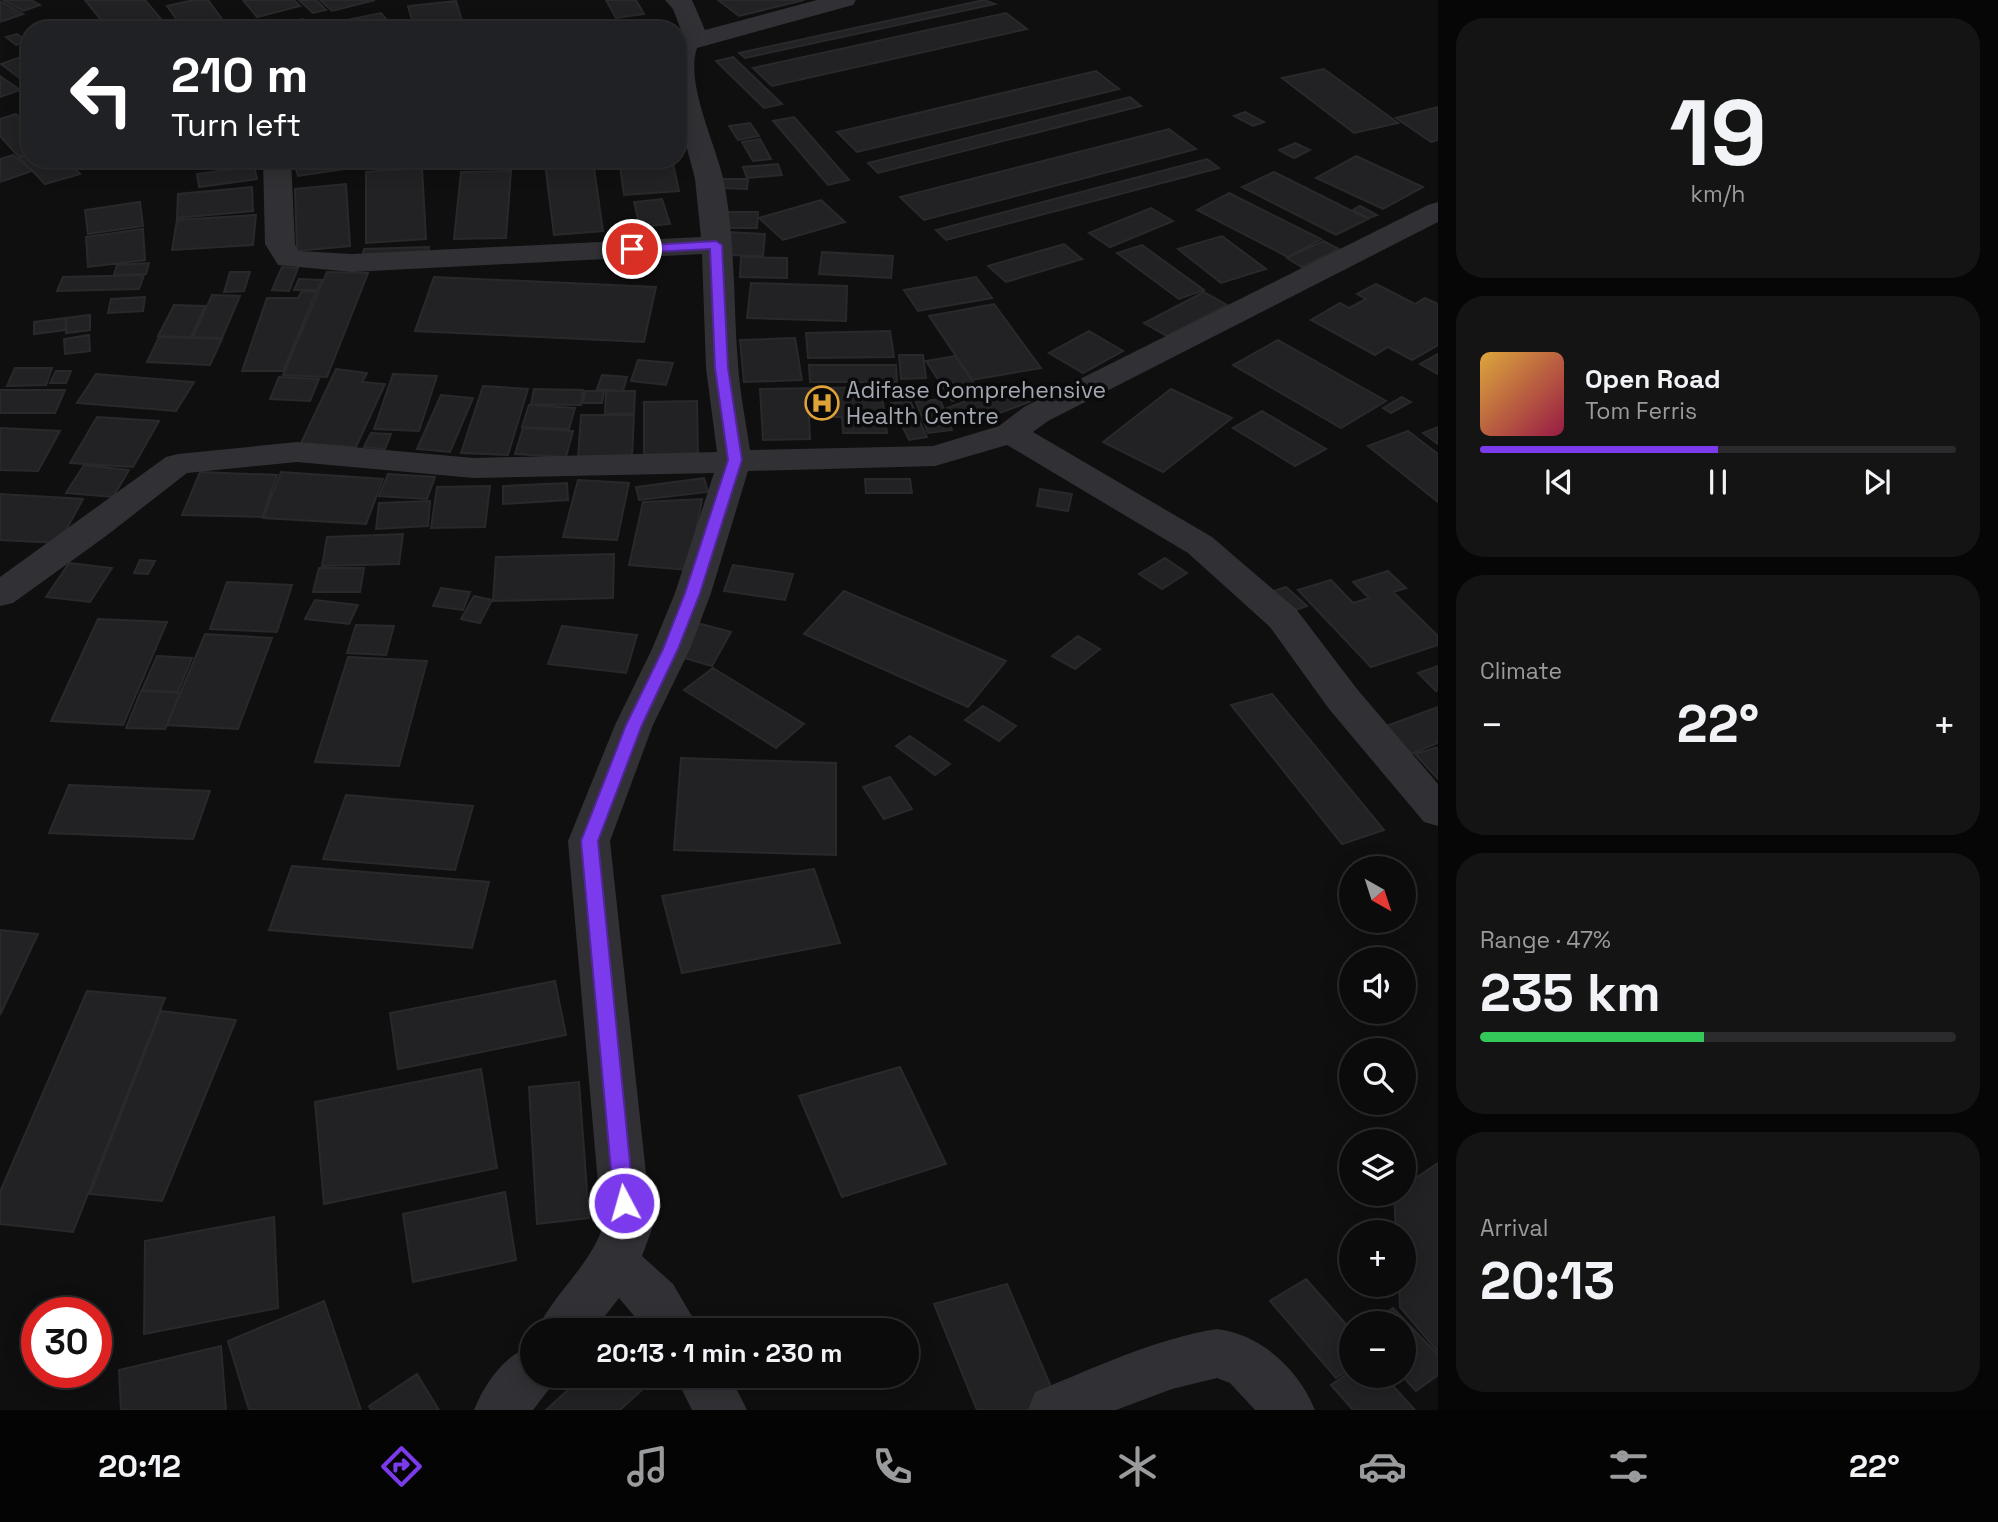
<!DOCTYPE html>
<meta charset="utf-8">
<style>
:root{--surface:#0b0b0c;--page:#141415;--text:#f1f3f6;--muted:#9a9b9d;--line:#2b2b2d;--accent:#7c3aed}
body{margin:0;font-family:"Space Grotesk",sans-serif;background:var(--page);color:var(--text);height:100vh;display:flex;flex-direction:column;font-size:26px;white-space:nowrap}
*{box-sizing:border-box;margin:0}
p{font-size:23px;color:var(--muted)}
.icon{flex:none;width:38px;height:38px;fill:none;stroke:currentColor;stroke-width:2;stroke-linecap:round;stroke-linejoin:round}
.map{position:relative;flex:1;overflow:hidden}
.details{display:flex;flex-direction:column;gap:18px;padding:18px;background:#060607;width:560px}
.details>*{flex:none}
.banner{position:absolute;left:21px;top:21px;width:665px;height:147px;border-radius:28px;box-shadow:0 4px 18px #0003,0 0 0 2px var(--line);background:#202124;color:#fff;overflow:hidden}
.needle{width:46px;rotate:141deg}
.buttons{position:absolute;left:1339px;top:856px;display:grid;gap:14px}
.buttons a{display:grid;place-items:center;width:77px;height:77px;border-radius:50%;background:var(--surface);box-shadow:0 4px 18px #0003,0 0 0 2px var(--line);font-size:35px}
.speed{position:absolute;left:21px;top:1297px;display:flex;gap:14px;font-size:35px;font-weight:700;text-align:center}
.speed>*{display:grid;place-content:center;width:91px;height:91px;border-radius:50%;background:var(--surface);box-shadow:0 4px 18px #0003,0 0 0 2px var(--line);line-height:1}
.speed .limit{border:10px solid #d22;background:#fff;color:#111}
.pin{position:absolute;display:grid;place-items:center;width:60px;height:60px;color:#fff;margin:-30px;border:4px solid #fff;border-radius:50%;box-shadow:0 2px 7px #0007}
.me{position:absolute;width:77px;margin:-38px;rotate:354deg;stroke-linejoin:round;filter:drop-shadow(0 0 5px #0008)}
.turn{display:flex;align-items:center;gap:24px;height:147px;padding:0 35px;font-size:32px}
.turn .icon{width:91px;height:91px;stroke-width:2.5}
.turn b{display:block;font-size:49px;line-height:60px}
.big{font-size:52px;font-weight:700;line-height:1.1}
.details .widget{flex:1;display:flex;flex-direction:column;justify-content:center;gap:10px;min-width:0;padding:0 24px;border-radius:28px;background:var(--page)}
.details .dial{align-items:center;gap:0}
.dial b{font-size:91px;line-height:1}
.song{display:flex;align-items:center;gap:21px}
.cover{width:84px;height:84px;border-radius:10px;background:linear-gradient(135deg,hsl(40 70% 55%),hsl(340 70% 35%))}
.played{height:7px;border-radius:4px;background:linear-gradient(90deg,var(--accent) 50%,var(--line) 50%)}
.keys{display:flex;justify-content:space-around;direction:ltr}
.heat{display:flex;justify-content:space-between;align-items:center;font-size:38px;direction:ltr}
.charge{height:10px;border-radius:5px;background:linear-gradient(90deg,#34c759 47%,var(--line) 0)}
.trip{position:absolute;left:520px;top:1318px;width:399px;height:70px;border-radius:35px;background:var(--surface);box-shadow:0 4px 18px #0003,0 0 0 2px var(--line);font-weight:700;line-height:70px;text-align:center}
.tab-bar{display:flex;height:112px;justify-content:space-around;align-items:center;background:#040405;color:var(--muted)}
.tab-bar .icon{width:49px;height:49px}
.tab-bar .current{color:var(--accent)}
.tab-bar b{font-size:32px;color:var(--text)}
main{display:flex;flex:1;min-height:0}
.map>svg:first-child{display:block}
</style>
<main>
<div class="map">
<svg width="1438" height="1410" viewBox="0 0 1438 1410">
<rect width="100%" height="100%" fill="#0f0f10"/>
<!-- building -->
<path fill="#222224" stroke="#29292c" stroke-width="2" d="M3,0H31L40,5L23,11Z
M85,0H145L161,19L109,30Z
M194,0H208L230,30H184L167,6Z
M243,0H294L300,6L257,17Z
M299,0H316L326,10L313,13Z
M320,0H375L332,11Z
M606,0H636L644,14L616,18Z
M718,0H804L739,16Z
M984,0L995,4L745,58L739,53Z
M0,1L23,14L0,22Z
M456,1L465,30H415L408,6Z
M381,13L395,30H333L328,24Z
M1006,13L1027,29L772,86L753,68Z
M303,19L312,29L264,28Z
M17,34L27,42L16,45L6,37Z
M30,54V86L1,64Z
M733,57L782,104L764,108L716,61Z
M1324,69L1398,123L1354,133L1282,78Z
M1096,71L1119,89L857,152L837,132Z
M0,76L20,90L0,97Z
M1130,97L1141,106L878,173L868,163Z
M1438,107V140L1431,142L1396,118Z
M1245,112L1264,122L1253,126L1234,116Z
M16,114L30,129V153L19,157L0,136V119Z
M794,117L849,180L828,185L773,121Z
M750,123L759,136L738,140L729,126Z
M1169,129L1196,149L924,220L900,197Z
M760,139L771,159L753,161L742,142Z
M1295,143L1310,150L1294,158L1279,150Z
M13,155L32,171L0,182V159Z
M30,155V159H67L80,174L45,184L20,158Z
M1356,156L1423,187L1383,209L1316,178Z
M293,159H348L351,168L298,176Z
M375,159H431L432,161L379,168Z
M462,159H512L463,165Z
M619,159H672L679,191L624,195Z
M1207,159L1219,168L946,240L936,230Z
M593,161L603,231L554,235L545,164Z
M778,164L782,175L747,178L743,167Z
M254,166L257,179L199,187L197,174Z
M422,168L426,239L366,243V172Z
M511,171L506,238L454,239L461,172Z
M1274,172L1368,219L1336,235L1242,187Z
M722,179H748L747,189L721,188Z
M346,184L350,246L297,251L295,189Z
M252,187L253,211L177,218L178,194Z
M1229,193L1321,239L1288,257L1197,210Z
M662,199L670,224L640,227L634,202Z
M821,200L845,222L783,240L759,218Z
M140,202L143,226L88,234L85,210Z
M1360,206L1377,215L1369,218L1353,210Z
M1151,208L1173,221L1110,247L1089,233Z
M727,212H758L757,228H727Z
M256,215L253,245L172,250L177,220Z
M143,229L145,260L88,267L86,237Z
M727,232L765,234L763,256L724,255Z
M1222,236L1266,269L1221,283L1178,249Z
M1323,241L1339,249L1302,267L1287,258Z
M1064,244L1082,259L1006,282L988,266Z
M1142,245L1204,290L1179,299L1117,253Z
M429,247L428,255L362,258L364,249Z
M822,252L893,256L891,278L819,274Z
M741,257L787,258V278L740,277Z
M149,263L146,274L114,275L117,265Z
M282,267L298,268L289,291L272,290Z
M230,272H250L244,291L224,292Z
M327,272L368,273L327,377L283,375Z
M144,275L139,289L57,291L63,277Z
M434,277L656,287L644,342L415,331Z
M976,277L992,298L918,311L904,290Z
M299,279L322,280L317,290H294Z
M751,283L847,286L846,321L747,318Z
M1376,284L1415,304L1425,298L1438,304V345L1412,360L1388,347L1375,355L1311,320L1340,303L1349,308L1366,299L1357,294Z
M302,291L316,292L283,371H242L267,298H298Z
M1204,292L1227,305L1167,336L1144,323Z
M212,295L240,296L222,338L193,337Z
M145,297L143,311L108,313L111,299Z
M994,304L1041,368L972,380L929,316Z
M174,305L205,306L191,337L158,336Z
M90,315V330L66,333L67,318Z
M66,318L65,330L34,334V322Z
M890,331L894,357L808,358L806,333Z
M1089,331L1123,351L1083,373L1049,353Z
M89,335L90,351L65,354L64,339Z
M159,337L222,339L210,365L147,362Z
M795,338L802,380L744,382L740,340Z
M1278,340L1386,401L1341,428L1233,365Z
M1438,354V374L1420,364Z
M899,355H923L926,378L901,379Z
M955,356L982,395L952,401L926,361Z
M638,360L673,363L666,385L631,381Z
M809,365H896L897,382H810Z
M15,368H52L46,385L7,386Z
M336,369L367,373L362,382L385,384L356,447L301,443Z
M56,371H71L66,383H50Z
M96,374L194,382L176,411L77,403Z
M393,374L437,376L419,431L374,429Z
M602,375L627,377L623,391L597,389Z
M279,377L319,379L310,401L270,399Z
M1012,384L1032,401L967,425L947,408Z
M483,386L528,389L508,455L461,453Z
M881,387L887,433H843L842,417H809L810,439L763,440L760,389Z
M534,389L583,390L581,405L531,404Z
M1171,389L1232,418L1163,472L1103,442Z
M0,390H65L55,413H0Z
M585,391H604L602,403H583Z
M606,391H635L634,413L605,414Z
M441,395L473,398L450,452L417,449Z
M1402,397L1411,402L1391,413L1383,408Z
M940,399L952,430L928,433L916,402Z
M697,401L698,459L644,460V402Z
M910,401L927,437L909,440L891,403Z
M529,405L575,408L569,429L522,427Z
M1262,411L1326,449L1295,466L1233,428Z
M581,415H634L632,457L578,458Z
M97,417L159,421L133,467L70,463Z
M1438,427V444L1423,433Z
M0,428L60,431L38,471L0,470Z
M523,428L573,431L566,457L515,454Z
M1408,431L1438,454V502L1368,446Z
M371,433L391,434L385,449L364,447Z
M84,465L129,470L113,497L66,493Z
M200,472L277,475L262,517L182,515Z
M281,472L383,479L366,524L263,518Z
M388,474L435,477L427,499L379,496Z
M704,478L708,492L639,500L636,487Z
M865,479H910L912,493H866Z
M578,480L629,483L617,540L563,537Z
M567,483L568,500L503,504V486Z
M490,486L485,527L431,528L437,487Z
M1040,489L1072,494L1068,511L1037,506Z
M0,494L83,499L59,543L0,540Z
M702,499L689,570L629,565L643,502Z
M430,501L428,526L376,529L379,503Z
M403,534L399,564L322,566L327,537Z
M614,554L613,598L493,601L496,557Z
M1165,558L1187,573L1162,589L1139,574Z
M140,560L155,561L148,574L134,573Z
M69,563L112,568L90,602L46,597Z
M733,565L793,574L785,600L724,591Z
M319,568H364L360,592H313Z
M1388,571L1406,588L1393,592L1438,636V645L1371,667L1298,590L1331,580L1353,603L1369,598L1353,582Z
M227,582L292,585L277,632L210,629Z
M1286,587L1307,606L1285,614L1265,594Z
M441,588L470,592L463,610L433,606Z
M844,591L1006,661L968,707L804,634Z
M474,596L492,600L480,623L461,619Z
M315,600L358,605L349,624L305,619Z
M98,619L167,622L123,725L51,721Z
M697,623L731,632L712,666L677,656Z
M356,625L394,626L386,655L347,653Z
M562,626L637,635L626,673L548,664Z
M205,634L272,638L238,729L167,725Z
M1078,636L1100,649L1075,669L1052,656Z
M157,656L192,658L178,692L142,690Z
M348,657L427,661L399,766L315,762Z
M1438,666V690L1436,691L1418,673Z
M713,668L804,724L776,748L684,690Z
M141,691L180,693L165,729L126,728Z
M1272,694L1384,830L1342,844L1231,705Z
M983,706L1016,726L999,741L965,720Z
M1438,707V743L1408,755L1381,728Z
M910,736L950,764L935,775L896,746Z
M1438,747V779L1415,754Z
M681,758L836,763V855L674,850Z
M890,777L912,809L884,819L863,787Z
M69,785L210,791L193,839L49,833Z
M346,795L473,806L455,870L323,859Z
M292,866L489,882L472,948L269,930Z
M814,869L840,943L682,973L662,896Z
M0,930L38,934L0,1015Z
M555,981L566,1035L398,1069L390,1013Z
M87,991L165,998L73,1232L0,1224V1192Z
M161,1011L236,1020L162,1201L90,1194Z
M900,1067L946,1164L842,1197L799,1096Z
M481,1069L497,1168L324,1204L315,1102Z
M579,1082L589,1218L537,1224L529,1087Z
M1438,1163V1352L1400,1307L1399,1284H1404V1232H1396L1394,1194H1404V1186Z
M505,1192L516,1260L413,1282L403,1214Z
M274,1217L278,1308L144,1334L145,1241Z
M1306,1279L1351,1330V1368L1336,1378L1270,1301Z
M1007,1284L1058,1403L1036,1410H977L934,1304Z
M324,1301L361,1410H249L228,1341Z
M1393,1308L1438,1355V1375L1416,1391L1402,1376L1404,1323H1372Z
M221,1346L226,1410H121L119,1370Z
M1351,1371V1376H1384L1415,1410H1353L1331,1385Z
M417,1374L439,1410H371L369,1406Z
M583,1376H657L620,1410H546Z"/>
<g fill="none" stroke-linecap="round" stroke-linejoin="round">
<!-- minor -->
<path fill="#313135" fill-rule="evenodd" d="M665,0H692L705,30L817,0H856L853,5L697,48C685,82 715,143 723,178C736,239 733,303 738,365C740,394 746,422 750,450L933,446L999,426L1024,407L1428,205L1438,202V222L1048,421L1033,432L1212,537L1296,609L1357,689L1438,784V826L1424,822L1329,709L1270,627L1188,553L1007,445L935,466L748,471L711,593L690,649L653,725L610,841L652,1229L642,1256L673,1284L700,1330H646L619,1298L594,1330H537C554,1293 588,1268 602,1229L568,841L615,725L652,649L675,593L714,473L474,478L297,462L187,473L106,536L13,603L0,606V577L166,457L178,454L297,442L474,458L717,452L706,368L702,254L352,272L278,265L265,244L263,159H291L295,244L298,251L352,254L701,237L695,179L677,110V37L681,30L673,9Z
M1217,1329C1261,1334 1299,1370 1315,1410H1255L1230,1383L1217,1378L1172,1389L1116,1410H1028L1035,1392C1094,1368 1154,1339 1217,1329Z
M532,1345V1376H556L550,1388L533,1410H474C485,1383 504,1356 532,1345Z
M675,1376H730L747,1410H692Z"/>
</g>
<!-- route -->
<path fill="#7c3aed" stroke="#51269a" stroke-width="2" d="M716,241L722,245L728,368L742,460L700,593L678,649L642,725L598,841L634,1203L632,1209L624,1212L617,1209L614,1203L581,841L626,725L663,649L685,593L728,460L715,368L710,249L632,253L626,249L632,246Z"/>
<!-- icons -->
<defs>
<symbol id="hospital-ring" viewBox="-11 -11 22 22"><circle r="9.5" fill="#0a0a0b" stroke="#e0a337" stroke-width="1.5"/><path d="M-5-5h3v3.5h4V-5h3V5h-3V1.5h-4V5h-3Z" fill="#e0a337"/></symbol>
</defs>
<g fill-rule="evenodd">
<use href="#hospital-ring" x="803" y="384" width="38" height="38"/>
</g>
<g text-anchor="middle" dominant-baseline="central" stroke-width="7" stroke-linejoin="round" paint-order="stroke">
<!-- poi labels -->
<g font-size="23" fill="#a1a6b0" stroke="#0a0a0b" text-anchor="start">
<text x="846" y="390">Adifase Comprehensive<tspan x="846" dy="26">Health Centre</tspan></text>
</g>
</g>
</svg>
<div class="buttons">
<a><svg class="needle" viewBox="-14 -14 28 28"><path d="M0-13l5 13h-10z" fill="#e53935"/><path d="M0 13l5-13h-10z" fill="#9a9b9d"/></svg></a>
<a><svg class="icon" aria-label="sound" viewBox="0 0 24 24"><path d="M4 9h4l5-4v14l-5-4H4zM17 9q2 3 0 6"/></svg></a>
<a><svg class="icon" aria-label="search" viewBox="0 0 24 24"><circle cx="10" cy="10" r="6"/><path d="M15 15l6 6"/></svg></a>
<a><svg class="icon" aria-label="layers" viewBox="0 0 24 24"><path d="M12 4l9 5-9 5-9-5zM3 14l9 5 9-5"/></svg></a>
<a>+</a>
<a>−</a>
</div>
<div class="speed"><div class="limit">30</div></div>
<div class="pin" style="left:632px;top:249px;background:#d93025"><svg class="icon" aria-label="arrive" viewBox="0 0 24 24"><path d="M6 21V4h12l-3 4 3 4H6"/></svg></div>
<svg class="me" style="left:624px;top:1203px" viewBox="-20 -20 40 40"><circle r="17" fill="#7c3aed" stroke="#fff" stroke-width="3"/><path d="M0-11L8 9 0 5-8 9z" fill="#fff"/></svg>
<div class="trip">20:13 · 1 min · 230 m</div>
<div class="banner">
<div class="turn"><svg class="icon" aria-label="left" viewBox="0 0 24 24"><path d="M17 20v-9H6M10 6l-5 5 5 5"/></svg><div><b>210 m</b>Turn left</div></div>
</div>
</div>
<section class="details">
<div class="widget dial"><b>19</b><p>km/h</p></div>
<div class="widget">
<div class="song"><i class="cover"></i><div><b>Open Road</b><p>Tom Ferris</p></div></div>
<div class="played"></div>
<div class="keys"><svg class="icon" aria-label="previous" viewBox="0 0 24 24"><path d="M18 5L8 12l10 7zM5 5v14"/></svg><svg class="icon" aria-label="pause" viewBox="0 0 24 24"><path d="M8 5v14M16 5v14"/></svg><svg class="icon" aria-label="next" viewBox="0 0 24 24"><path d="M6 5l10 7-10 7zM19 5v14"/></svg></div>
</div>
<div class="widget"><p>Climate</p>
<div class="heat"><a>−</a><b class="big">22°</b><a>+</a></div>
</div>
<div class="widget"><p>Range · 47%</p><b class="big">235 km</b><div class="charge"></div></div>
<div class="widget"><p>Arrival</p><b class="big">20:13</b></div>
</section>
</main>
<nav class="tab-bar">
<b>20:12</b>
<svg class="icon current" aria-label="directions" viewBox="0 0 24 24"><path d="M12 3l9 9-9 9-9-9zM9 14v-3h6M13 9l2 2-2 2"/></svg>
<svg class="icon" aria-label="music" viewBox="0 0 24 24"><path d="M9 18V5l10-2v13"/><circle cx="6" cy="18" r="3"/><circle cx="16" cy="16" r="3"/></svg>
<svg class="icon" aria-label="phone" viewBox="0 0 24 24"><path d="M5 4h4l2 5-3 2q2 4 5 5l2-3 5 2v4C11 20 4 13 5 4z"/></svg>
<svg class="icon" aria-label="climate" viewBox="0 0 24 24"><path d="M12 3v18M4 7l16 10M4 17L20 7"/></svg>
<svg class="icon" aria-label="car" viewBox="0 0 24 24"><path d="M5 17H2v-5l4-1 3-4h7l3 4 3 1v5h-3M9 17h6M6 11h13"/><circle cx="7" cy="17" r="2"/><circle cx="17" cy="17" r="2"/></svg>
<svg class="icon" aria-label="filters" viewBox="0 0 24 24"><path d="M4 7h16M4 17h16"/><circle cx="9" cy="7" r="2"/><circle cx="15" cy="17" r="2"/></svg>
<b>22°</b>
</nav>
